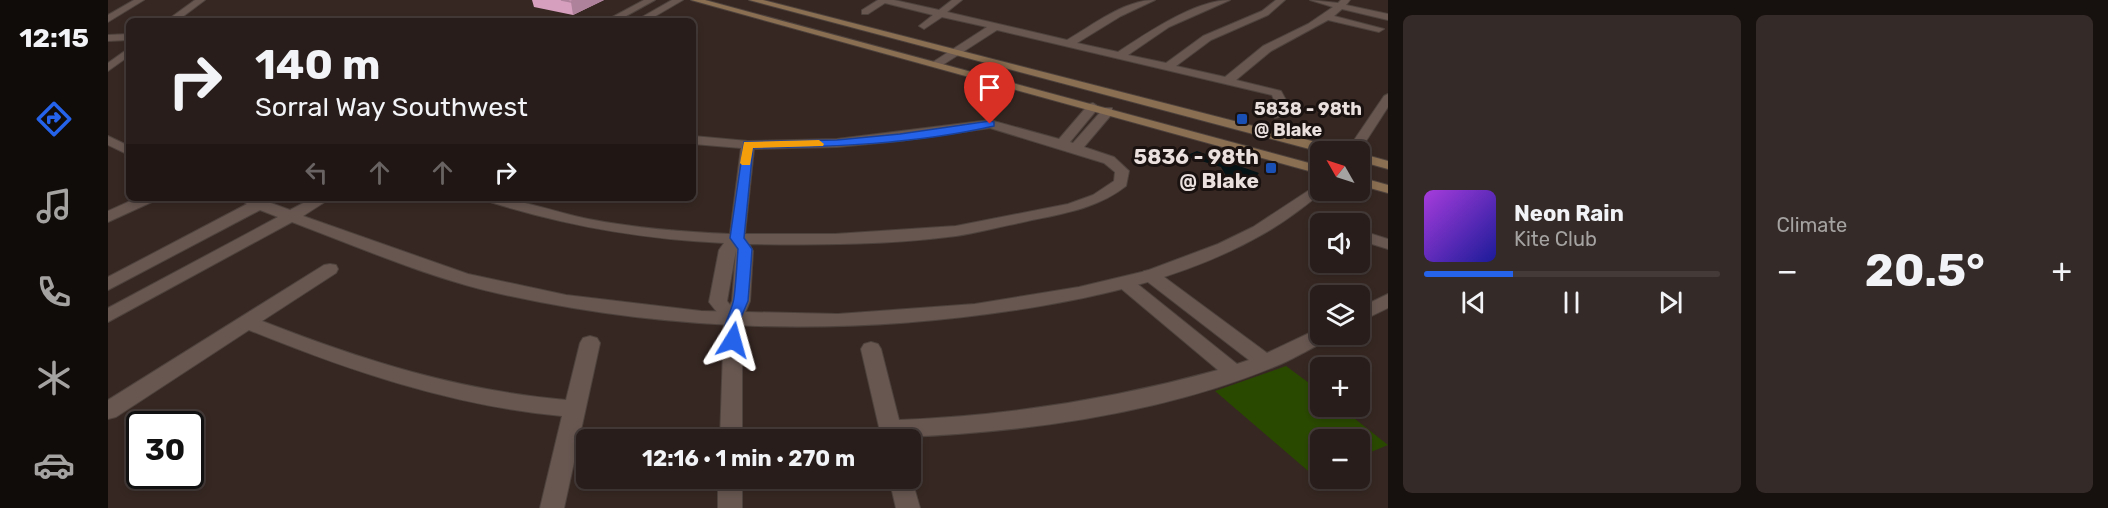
<!DOCTYPE html>
<meta charset="utf-8">
<style>
:root{--surface:#281d1a;--page:#342a27;--text:#f1f3f6;--muted:#a5a2a2;--line:#443b39;--accent:#2563eb}
body{margin:0;font-family:Rubik,sans-serif;background:var(--page);color:var(--text);height:100vh;display:flex;flex-direction:column;font-size:22px;white-space:nowrap}
*{box-sizing:border-box;margin:0}
p{font-size:20px;color:var(--muted)}
.icon{flex:none;width:33px;height:33px;fill:none;stroke:currentColor;stroke-width:2;stroke-linecap:round;stroke-linejoin:round}
.map{position:relative;flex:1;overflow:hidden}
.sheet{display:flex;flex-direction:column;gap:15px;padding:15px;background:#16100e;width:720px}
.sheet>*{flex:none}
.banner{position:absolute;left:18px;top:18px;width:570px;height:183px;border-radius:9px;box-shadow:0 3px 9px #0003,0 0 0 2px var(--line);background:#281d1a;color:var(--text);overflow:hidden}
.needle{width:39px;rotate:309deg}
.buttons{position:absolute;left:1202px;top:141px;display:grid;gap:12px}
.buttons a{display:grid;place-items:center;width:60px;height:60px;border-radius:9px;background:var(--surface);box-shadow:0 3px 9px #0003,0 0 0 2px var(--line);font-size:30px}
.speed{position:absolute;left:18px;top:411px;display:flex;gap:12px;font-size:30px;font-weight:700;text-align:center}
.speed>*{display:grid;place-content:center;width:78px;height:78px;border-radius:50%;background:var(--surface);box-shadow:0 3px 9px #0003,0 0 0 2px var(--line);line-height:1}
.speed .limit{border:3px solid #111;border-radius:9px;background:#fff;color:#111}
.pin{position:absolute;display:grid;place-items:center;width:51px;height:51px;color:#fff;margin:-62px -26px;border-radius:50% 50% 50% 0;rotate:-45deg;box-shadow:0 0 6px #0007}
.pin .icon{rotate:45deg}
.me{position:absolute;width:66px;margin:-33px;rotate:8deg;stroke-linejoin:round;filter:drop-shadow(0 0 4px #0008)}
.turn{display:flex;align-items:center;gap:21px;height:126px;padding:0 30px;font-size:27px}
.turn .icon{width:78px;height:78px;stroke-width:2.5}
.turn b{display:block;font-size:42px;line-height:51px}
.lanes{display:flex;align-items:center;height:57px;padding:0 30px;background:#0003;justify-content:center;gap:30px;direction:ltr}
.lanes .off{opacity:.35}
.big{font-size:45px;font-weight:700;line-height:1.1}
.sheet .tile{flex:1;display:flex;flex-direction:column;justify-content:center;gap:9px;min-width:0;padding:0 21px;border-radius:9px;background:var(--page)}
.song{display:flex;align-items:center;gap:18px}
.cover{width:72px;height:72px;border-radius:9px;background:linear-gradient(135deg,hsl(280 70% 55%),hsl(240 70% 35%))}
.played{height:6px;border-radius:3px;background:linear-gradient(90deg,var(--accent) 30%,var(--line) 30%)}
.keys{display:flex;justify-content:space-around;direction:ltr}
.heat{display:flex;justify-content:space-between;align-items:center;font-size:33px;direction:ltr}
.sheet .tiles{flex:1;display:grid;gap:15px;grid-template-columns:repeat(2,1fr)}
.trip{position:absolute;left:468px;top:429px;width:345px;height:60px;border-radius:9px;background:var(--surface);box-shadow:0 3px 9px #0003,0 0 0 2px var(--line);font-weight:700;line-height:60px;text-align:center}
main{display:flex;flex:1;min-height:0}
.tabs{display:flex;flex-direction:column;width:108px;justify-content:space-around;align-items:center;background:#100c0a;color:var(--muted)}
.tabs .icon{width:42px;height:42px}
.tabs .selected{color:var(--accent)}
.tabs b{font-size:27px;color:var(--text)}
.map>svg:first-child{display:block}
</style>
<main>
<nav class="tabs">
<b>12:15</b>
<svg class="icon selected" aria-label="directions" viewBox="0 0 24 24"><path d="M12 3l9 9-9 9-9-9zM9 14v-3h6M13 9l2 2-2 2"/></svg>
<svg class="icon" aria-label="music" viewBox="0 0 24 24"><path d="M9 18V5l10-2v13"/><circle cx="6" cy="18" r="3"/><circle cx="16" cy="16" r="3"/></svg>
<svg class="icon" aria-label="phone" viewBox="0 0 24 24"><path d="M5 4h4l2 5-3 2q2 4 5 5l2-3 5 2v4C11 20 4 13 5 4z"/></svg>
<svg class="icon" aria-label="climate" viewBox="0 0 24 24"><path d="M12 3v18M4 7l16 10M4 17L20 7"/></svg>
<svg class="icon" aria-label="car" viewBox="0 0 24 24"><path d="M5 17H2v-5l4-1 3-4h7l3 4 3 1v5h-3M9 17h6M6 11h13"/><circle cx="7" cy="17" r="2"/><circle cx="17" cy="17" r="2"/></svg>
</nav>
<div class="map">
<svg width="1280" height="508" viewBox="0 0 1280 508">
<rect width="100%" height="100%" fill="#362722"/>
<!-- green -->
<path fill="#2a4900" d="M1178,366L1212,391V406L1232,407L1280,445L1251,457V440H1212V474L1206,476L1107,391Z"/>
<!-- water -->
<path fill="#051316" d="M1089,151L1151,173L1141,185L1118,176L1113,167L1077,156Z"/>
<g fill="none" stroke-linecap="round" stroke-linejoin="round">
<defs>
<path id="minor" d="M26,0H36L0,22V15Z
M770,0H786L831,10L844,0H854L839,12L959,40C985,25 1016,0 1047,0L1013,16L969,43L1010,52C1039,33 1087,0 1122,0L1061,27L1020,55L1058,63L1095,36L1154,11L1168,0H1177L1160,15L1103,40L1068,66L1117,77L1155,46L1200,24L1225,7L1202,0L1230,3L1233,0H1242L1238,5L1280,14V20L1234,9L1226,16L1276,29L1271,32L1220,20L1163,51L1128,80L1173,91L1179,102L1171,117L1167,118L1161,114L1167,102L1164,95L889,30L833,66H825V62L879,27L834,17L816,29L811,26L825,15L777,3L760,14H754V10Z
M985,103L991,107L962,142L965,143L996,108H1004V114L976,147L1006,157L1021,171L1018,186C986,211 949,214 911,223C890,227 869,233 848,236C780,245 709,245 641,244L645,251L642,301L634,320V440H612L616,321L601,302L611,250L616,243C534,239 457,226 379,201L377,198C412,198 445,212 480,219C527,228 574,232 622,234L633,148L585,144V136L640,141L729,139L882,120L951,139L981,104ZM882,128L996,163L1007,172L1006,181L985,195L960,204L848,226L727,234H637L646,149L729,147L792,141ZM628,250L624,301L622,305L619,301Z
M29,198H48L46,201L0,222V211Z
M1251,230L1280,239V249L1251,240Z
M222,264L228,265L230,269L228,273L154,321C256,361 349,390 458,400L472,343L475,338L482,336L489,338L492,343L456,508H432L454,416C345,406 242,371 141,330L8,417L0,419V400L216,265Z
M1042,270L1048,271L1159,353L1212,328V334H1224L1222,339C1205,347 1189,357 1173,364C1058,413 920,432 796,437V440H774L753,349L756,344L763,342L770,344L773,349L791,420C899,416 1005,399 1110,370L1010,286L1007,282L1010,278H1022L1129,364L1141,360L1036,279L1033,275L1036,271Z
M1280,294V308L1251,322V308Z
M802,473L812,508H788L781,478H802Z
M610,478H634V508H610Z"/>
<path id="tertiary" d="M87,0H97L69,21H58Z
M536,0H547L509,21H497Z
M564,0H575L539,21H527Z
M21,34V40L0,41V35Z
M21,48V56L0,71V63Z
M1280,94V107L1251,152H1238L1276,96Z
M0,136L21,146V155L0,145Z
M1212,183V190H1217C1197,206 1177,222 1155,234C1080,277 993,297 908,310C737,336 563,332 393,294C321,278 253,248 184,222L0,322V308L170,217L152,210L0,290V277L139,204L129,198H162L163,203L182,210L205,198H223L195,216L360,274L458,295L593,311L730,314L867,304L971,287L1038,271L1110,244L1145,227Z"/>
<path id="secondary" d="M583,0H597L1212,166V174Z
M641,0H655L1235,149L1236,152H1213Z
M1251,153L1280,161V169L1251,161Z
M1251,177L1280,185V193L1251,185Z"/>
</defs>
<!-- minor casing -->
<use href="#minor" stroke="#4e423d" stroke-width="2"/>
<!-- tertiary casing -->
<use href="#tertiary" stroke="#4e423d" stroke-width="2"/>
<!-- secondary casing -->
<use href="#secondary" stroke="#4e423d" stroke-width="2"/>
<!-- minor -->
<use href="#minor" fill="#685751" fill-rule="evenodd"/>
<!-- tertiary -->
<use href="#tertiary" fill="#685751" fill-rule="evenodd"/>
<!-- secondary -->
<use href="#secondary" fill="#8a6f52" fill-rule="evenodd"/>
</g>
<!-- wall -->
<path fill="#d79fbe" d="M424,0H496L465,15L426,7Z"/>
<!-- shaded-wall -->
<path fill="#af829b" d="M466,0H496L465,15L463,2Z"/>
<!-- building -->
<path fill="#fab9dd" stroke="#af829b" stroke-width="1.5" d="M453,0H466L463,2Z"/>
<!-- route -->
<path fill="#2563eb" stroke="#184099" stroke-width="1.5" d="M882,121L886,122V126C807,144 725,147 645,148L636,238L644,249L643,264L640,301L632,320L633,340L630,344H619C610,328 624,314 626,298C628,282 629,265 630,249L622,238L636,142L729,140L792,134Z"/>
<!-- slow -->
<path fill="#f59e0b" d="M711,140L716,144L715,146L645,148L642,165H634L632,163L636,142Z"/>
<!-- markers -->
<g fill="#1a4fb4" stroke="#191210" stroke-width="2">
<rect x="1128" y="113" width="12" height="12" rx="3"/>
<rect x="1157" y="162" width="12" height="12" rx="3"/>
</g>
<g text-anchor="middle" dominant-baseline="central" stroke-width="6" stroke-linejoin="round" paint-order="stroke">
<!-- far-poi labels -->
<g font-size="18" font-weight="bold" fill="#eae0dd" stroke="#191210" text-anchor="start">
<text x="1146" y="109">5838 - 98th<tspan x="1146" dy="21">@ Blake</tspan></text>
</g>
<!-- poi labels -->
<g font-size="21" font-weight="bold" fill="#eae0dd" stroke="#191210" text-anchor="end">
<text x="1151" y="156">5836 - 98th<tspan x="1151" dy="24">@ Blake</tspan></text>
</g>
</g>
</svg>
<div class="buttons">
<a><svg class="needle" viewBox="-14 -14 28 28"><path d="M0-13l5 13h-10z" fill="#e53935"/><path d="M0 13l5-13h-10z" fill="#a5a2a2"/></svg></a>
<a><svg class="icon" aria-label="sound" viewBox="0 0 24 24"><path d="M4 9h4l5-4v14l-5-4H4zM17 9q2 3 0 6"/></svg></a>
<a><svg class="icon" aria-label="layers" viewBox="0 0 24 24"><path d="M12 4l9 5-9 5-9-5zM3 14l9 5 9-5"/></svg></a>
<a>+</a>
<a>−</a>
</div>
<div class="speed"><div class="limit">30</div></div>
<div class="pin" style="left:882px;top:124px;background:#d93025"><svg class="icon" aria-label="arrive" viewBox="0 0 24 24"><path d="M6 21V4h12l-3 4 3 4H6"/></svg></div>
<svg class="me" style="left:625px;top:340px" viewBox="-20 -20 40 40"><path d="M0-17L14 15 0 8-14 15z" fill="#2563eb" stroke="#fff" stroke-width="4"/></svg>
<div class="trip">12:16 · 1 min · 270 m</div>
<div class="banner">
<div class="turn"><svg class="icon" aria-label="right" viewBox="0 0 24 24"><path d="M7 20v-9h11M14 6l5 5-5 5"/></svg><div><b>140 m</b>Sorral Way Southwest</div></div>
<div class="lanes"><svg class="icon off" aria-label="left" viewBox="0 0 24 24"><path d="M17 20v-9H6M10 6l-5 5 5 5"/></svg><svg class="icon off" aria-label="ahead" viewBox="0 0 24 24"><path d="M12 20V5M6 11l6-6 6 6"/></svg><svg class="icon off" aria-label="ahead" viewBox="0 0 24 24"><path d="M12 20V5M6 11l6-6 6 6"/></svg><svg class="icon" aria-label="right" viewBox="0 0 24 24"><path d="M7 20v-9h11M14 6l5 5-5 5"/></svg></div>
</div>
</div>
<section class="sheet">
<div class="tiles">
<div class="tile">
<div class="song"><i class="cover"></i><div><b>Neon Rain</b><p>Kite Club</p></div></div>
<div class="played"></div>
<div class="keys"><svg class="icon" aria-label="previous" viewBox="0 0 24 24"><path d="M18 5L8 12l10 7zM5 5v14"/></svg><svg class="icon" aria-label="pause" viewBox="0 0 24 24"><path d="M8 5v14M16 5v14"/></svg><svg class="icon" aria-label="next" viewBox="0 0 24 24"><path d="M6 5l10 7-10 7zM19 5v14"/></svg></div>
</div>
<div class="tile"><p>Climate</p>
<div class="heat"><a>−</a><b class="big">20.5°</b><a>+</a></div>
</div>
</div>
</section>
</main>
